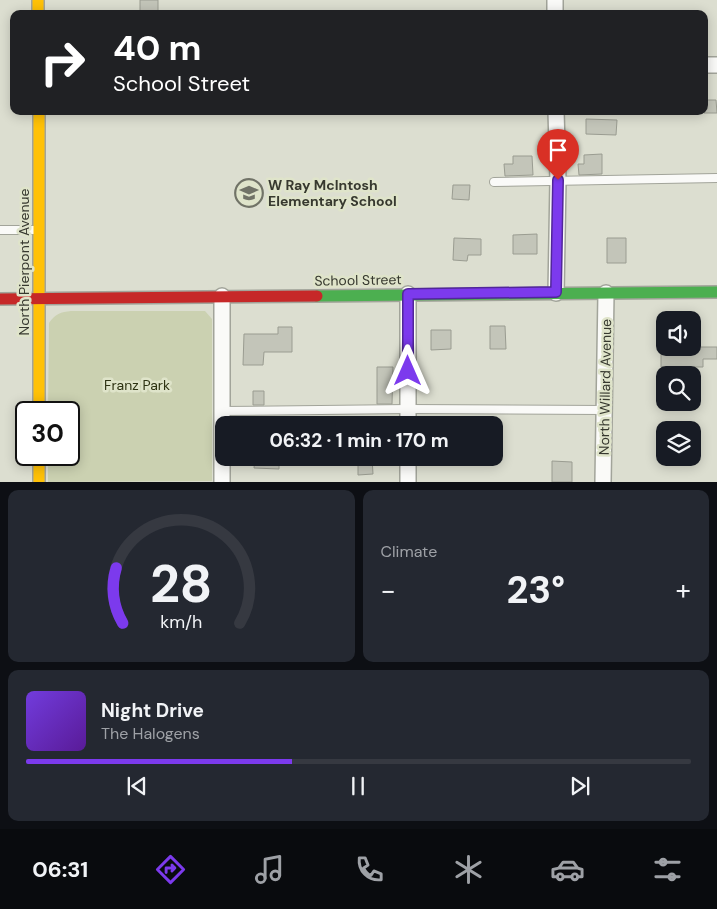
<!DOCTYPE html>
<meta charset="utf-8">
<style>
:root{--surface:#171b24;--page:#242831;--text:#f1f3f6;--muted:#9ea1a6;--line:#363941;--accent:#7c3aed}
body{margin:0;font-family:"DM Sans",sans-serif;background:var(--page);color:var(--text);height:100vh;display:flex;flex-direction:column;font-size:19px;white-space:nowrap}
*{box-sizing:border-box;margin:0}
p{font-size:16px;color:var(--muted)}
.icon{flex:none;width:28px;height:28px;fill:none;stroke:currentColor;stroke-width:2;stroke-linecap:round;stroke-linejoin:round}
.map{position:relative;height:482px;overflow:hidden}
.side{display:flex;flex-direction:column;gap:8px;padding:8px;background:#0d0f14;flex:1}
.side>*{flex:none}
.banner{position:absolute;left:10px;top:10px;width:698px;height:105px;border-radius:10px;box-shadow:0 2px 12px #0003;background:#202124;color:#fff;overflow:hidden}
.buttons{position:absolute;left:656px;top:311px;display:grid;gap:10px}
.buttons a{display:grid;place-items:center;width:45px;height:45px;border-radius:10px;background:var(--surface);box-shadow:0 2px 12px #0003;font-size:25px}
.speed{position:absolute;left:15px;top:401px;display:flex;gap:10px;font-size:25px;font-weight:700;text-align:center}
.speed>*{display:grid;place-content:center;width:65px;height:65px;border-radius:50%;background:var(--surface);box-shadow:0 2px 12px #0003;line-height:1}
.speed .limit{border:2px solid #111;border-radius:8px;background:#fff;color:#111}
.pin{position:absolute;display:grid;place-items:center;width:42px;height:42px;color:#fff;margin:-51px -21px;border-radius:50% 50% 50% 0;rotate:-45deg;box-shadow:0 0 5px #0007}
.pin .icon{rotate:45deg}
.me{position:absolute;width:55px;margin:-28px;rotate:0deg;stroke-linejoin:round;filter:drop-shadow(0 0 4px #0008)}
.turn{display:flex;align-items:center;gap:18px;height:105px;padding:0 20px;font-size:22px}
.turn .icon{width:65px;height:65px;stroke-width:2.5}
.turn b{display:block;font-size:35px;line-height:42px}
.big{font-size:38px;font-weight:700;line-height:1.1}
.side .tile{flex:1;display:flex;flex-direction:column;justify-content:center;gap:8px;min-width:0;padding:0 18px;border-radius:10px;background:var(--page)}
.side .dial{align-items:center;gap:0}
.dial svg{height:130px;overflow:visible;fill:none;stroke:var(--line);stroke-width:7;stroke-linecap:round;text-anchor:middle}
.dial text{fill:var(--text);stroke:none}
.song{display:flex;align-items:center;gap:15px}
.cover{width:60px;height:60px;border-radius:8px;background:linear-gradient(135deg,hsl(260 70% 55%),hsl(270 70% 35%))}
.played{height:5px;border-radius:2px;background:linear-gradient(90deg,var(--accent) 40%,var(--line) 40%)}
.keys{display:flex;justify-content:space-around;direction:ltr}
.heat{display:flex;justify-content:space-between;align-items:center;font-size:28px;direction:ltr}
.side .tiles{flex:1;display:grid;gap:8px;grid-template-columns:1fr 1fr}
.tile:last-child{grid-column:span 2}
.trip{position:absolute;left:215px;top:416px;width:288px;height:50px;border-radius:10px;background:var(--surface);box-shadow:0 2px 12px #0003;font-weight:700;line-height:50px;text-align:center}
.tab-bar{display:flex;height:80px;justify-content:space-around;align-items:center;background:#090b0e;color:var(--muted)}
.tab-bar .icon{width:35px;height:35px}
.tab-bar .selected{color:var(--accent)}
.tab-bar b{font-size:22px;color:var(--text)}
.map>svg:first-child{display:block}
</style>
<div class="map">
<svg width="717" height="482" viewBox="0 0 717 482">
<rect width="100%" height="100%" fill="#dcded0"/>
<!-- green -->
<path fill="#cbd1b1" d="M71,311H205L212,319V481L48,482V455H69V412H48L49,323C55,314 61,312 71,311Z"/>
<!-- building -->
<path fill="#c3c5b9" stroke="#9a9c91" d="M140,0H158V14H140Z
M704,100H716L717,113H704Z
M586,119L617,120L616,135L586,134Z
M602,154V174L579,175L578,164H584V155Z
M513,156H532L533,175L505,176L504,164H513Z
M453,185H470L469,200L452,199Z
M537,234V254H513V235Z
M454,238L481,239V255H468L467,261L453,260Z
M607,238H626V263H607Z
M490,326H505L506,349H490Z
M278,327H292V352H264L263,365H243L244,334H278Z
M431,330H451V349L431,350Z
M692,347H717V359H703V367H661V348Z
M377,367H393L392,404H377Z
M253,391H264V405H253Z
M255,458H279V469L254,468Z
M358,458H372L373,474L358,475Z
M552,461L572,462V482H552Z"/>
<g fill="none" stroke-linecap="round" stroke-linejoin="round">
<defs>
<path id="lane" d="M494,182L717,178
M0,230H36
M221,411L408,409L605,410"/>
<path id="street" d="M555,0V14
M704,65H717
M556,293L558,180L556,111
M408,294V425
M222,296V482
M408,482V458
M603,482L606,293"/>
<path id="fast" d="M317,296L717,292"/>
<path id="slow" d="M38,0V14
M39,111V412
M39,455V482"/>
<path id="jam" d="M0,299L317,296"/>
</defs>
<!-- lane casing -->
<use href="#lane" stroke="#a2a49a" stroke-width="10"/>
<!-- street casing -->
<use href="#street" stroke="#a2a49a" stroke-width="18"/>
<!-- fast casing -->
<use href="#fast" stroke="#a2a49a" stroke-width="14"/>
<!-- slow casing -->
<use href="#slow" stroke="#a2a49a" stroke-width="14"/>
<!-- jam casing -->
<use href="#jam" stroke="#a2a49a" stroke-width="14"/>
<!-- lane -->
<use href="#lane" stroke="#fafaf8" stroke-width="8"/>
<!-- street -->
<use href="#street" stroke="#fafaf8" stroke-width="15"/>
<!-- fast -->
<use href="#fast" stroke="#4caf50" stroke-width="11"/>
<!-- slow -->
<use href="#slow" stroke="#ffc107" stroke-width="11"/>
<!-- jam -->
<use href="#jam" stroke="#c62828" stroke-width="11"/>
</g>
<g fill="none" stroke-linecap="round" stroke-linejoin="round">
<defs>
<path id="route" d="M408,371V294L556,292L558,180"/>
</defs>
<!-- route casing -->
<use href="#route" stroke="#51269a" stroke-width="12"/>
<!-- route -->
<use href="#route" stroke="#7c3aed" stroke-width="9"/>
</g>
<!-- icons -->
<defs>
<symbol id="school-ring" viewBox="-11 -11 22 22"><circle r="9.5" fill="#dfe4ca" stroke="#717367" stroke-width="1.5"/><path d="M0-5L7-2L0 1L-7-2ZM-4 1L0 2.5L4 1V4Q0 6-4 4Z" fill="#717367"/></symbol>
</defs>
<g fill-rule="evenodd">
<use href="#school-ring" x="233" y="177" width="32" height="32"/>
</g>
<g text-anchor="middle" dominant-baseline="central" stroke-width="5" stroke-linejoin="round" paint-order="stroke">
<!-- poi labels -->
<g font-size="14" font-weight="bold" fill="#37392f" stroke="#dfe4ca" text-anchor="start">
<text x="268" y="185">W Ray McIntosh<tspan x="268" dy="16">Elementary School</tspan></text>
</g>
<!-- street labels -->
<g font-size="14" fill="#37392f" stroke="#dfe4ca">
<text transform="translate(24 262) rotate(-90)">North Pierpont Avenue</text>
<text transform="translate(358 280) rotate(-1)">School Street</text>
<text transform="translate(605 387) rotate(-89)">North Willard Avenue</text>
</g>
<!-- park labels -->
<g font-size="14" fill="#2e3313" stroke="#dfe4ca">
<text x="137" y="385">Franz Park</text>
</g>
</g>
</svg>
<div class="buttons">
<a><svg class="icon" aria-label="sound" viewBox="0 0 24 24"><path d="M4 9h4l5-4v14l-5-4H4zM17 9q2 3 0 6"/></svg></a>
<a><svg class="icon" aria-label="search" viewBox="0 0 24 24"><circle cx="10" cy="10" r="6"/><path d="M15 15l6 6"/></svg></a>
<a><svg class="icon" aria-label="layers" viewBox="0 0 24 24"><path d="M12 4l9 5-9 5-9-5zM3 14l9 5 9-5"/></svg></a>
</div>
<div class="speed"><div class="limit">30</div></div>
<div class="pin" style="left:558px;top:180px;background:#d93025"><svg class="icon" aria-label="arrive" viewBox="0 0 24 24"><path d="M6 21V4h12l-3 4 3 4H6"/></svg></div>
<svg class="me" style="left:408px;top:371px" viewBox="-20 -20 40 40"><path d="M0-17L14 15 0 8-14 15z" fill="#7c3aed" stroke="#fff" stroke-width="4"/></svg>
<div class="trip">06:32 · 1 min · 170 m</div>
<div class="banner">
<div class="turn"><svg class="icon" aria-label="right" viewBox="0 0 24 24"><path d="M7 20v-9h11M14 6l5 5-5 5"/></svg><div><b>40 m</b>School Street</div></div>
</div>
</div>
<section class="side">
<div class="tiles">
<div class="tile dial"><svg viewBox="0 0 100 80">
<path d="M14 69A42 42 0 1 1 86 69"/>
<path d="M14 69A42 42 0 0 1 10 35" stroke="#7c3aed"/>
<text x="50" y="56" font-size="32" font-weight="700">28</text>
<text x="50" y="72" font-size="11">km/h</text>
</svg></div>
<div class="tile"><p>Climate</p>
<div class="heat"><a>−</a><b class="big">23°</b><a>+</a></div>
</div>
<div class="tile">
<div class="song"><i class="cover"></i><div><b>Night Drive</b><p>The Halogens</p></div></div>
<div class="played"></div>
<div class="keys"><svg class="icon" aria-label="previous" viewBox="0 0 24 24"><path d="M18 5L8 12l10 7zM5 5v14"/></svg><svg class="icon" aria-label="pause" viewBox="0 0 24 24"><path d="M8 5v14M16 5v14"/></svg><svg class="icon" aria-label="next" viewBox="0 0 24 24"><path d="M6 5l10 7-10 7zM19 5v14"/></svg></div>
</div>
</div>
</section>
<nav class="tab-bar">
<b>06:31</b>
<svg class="icon selected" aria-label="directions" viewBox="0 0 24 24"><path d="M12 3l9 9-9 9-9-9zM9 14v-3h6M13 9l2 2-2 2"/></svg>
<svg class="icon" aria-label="music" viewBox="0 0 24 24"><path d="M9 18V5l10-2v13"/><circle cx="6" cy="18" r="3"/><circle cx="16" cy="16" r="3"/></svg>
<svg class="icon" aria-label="phone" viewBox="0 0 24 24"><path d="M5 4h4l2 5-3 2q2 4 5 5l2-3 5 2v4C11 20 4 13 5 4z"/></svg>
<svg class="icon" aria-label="climate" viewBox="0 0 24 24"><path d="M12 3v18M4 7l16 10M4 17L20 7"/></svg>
<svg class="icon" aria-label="car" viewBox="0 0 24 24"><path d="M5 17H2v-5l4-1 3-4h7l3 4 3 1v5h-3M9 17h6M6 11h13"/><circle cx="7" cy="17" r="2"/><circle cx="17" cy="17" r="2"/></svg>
<svg class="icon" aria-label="filters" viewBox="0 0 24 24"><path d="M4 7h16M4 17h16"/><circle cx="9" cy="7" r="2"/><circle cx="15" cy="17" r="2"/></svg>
</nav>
